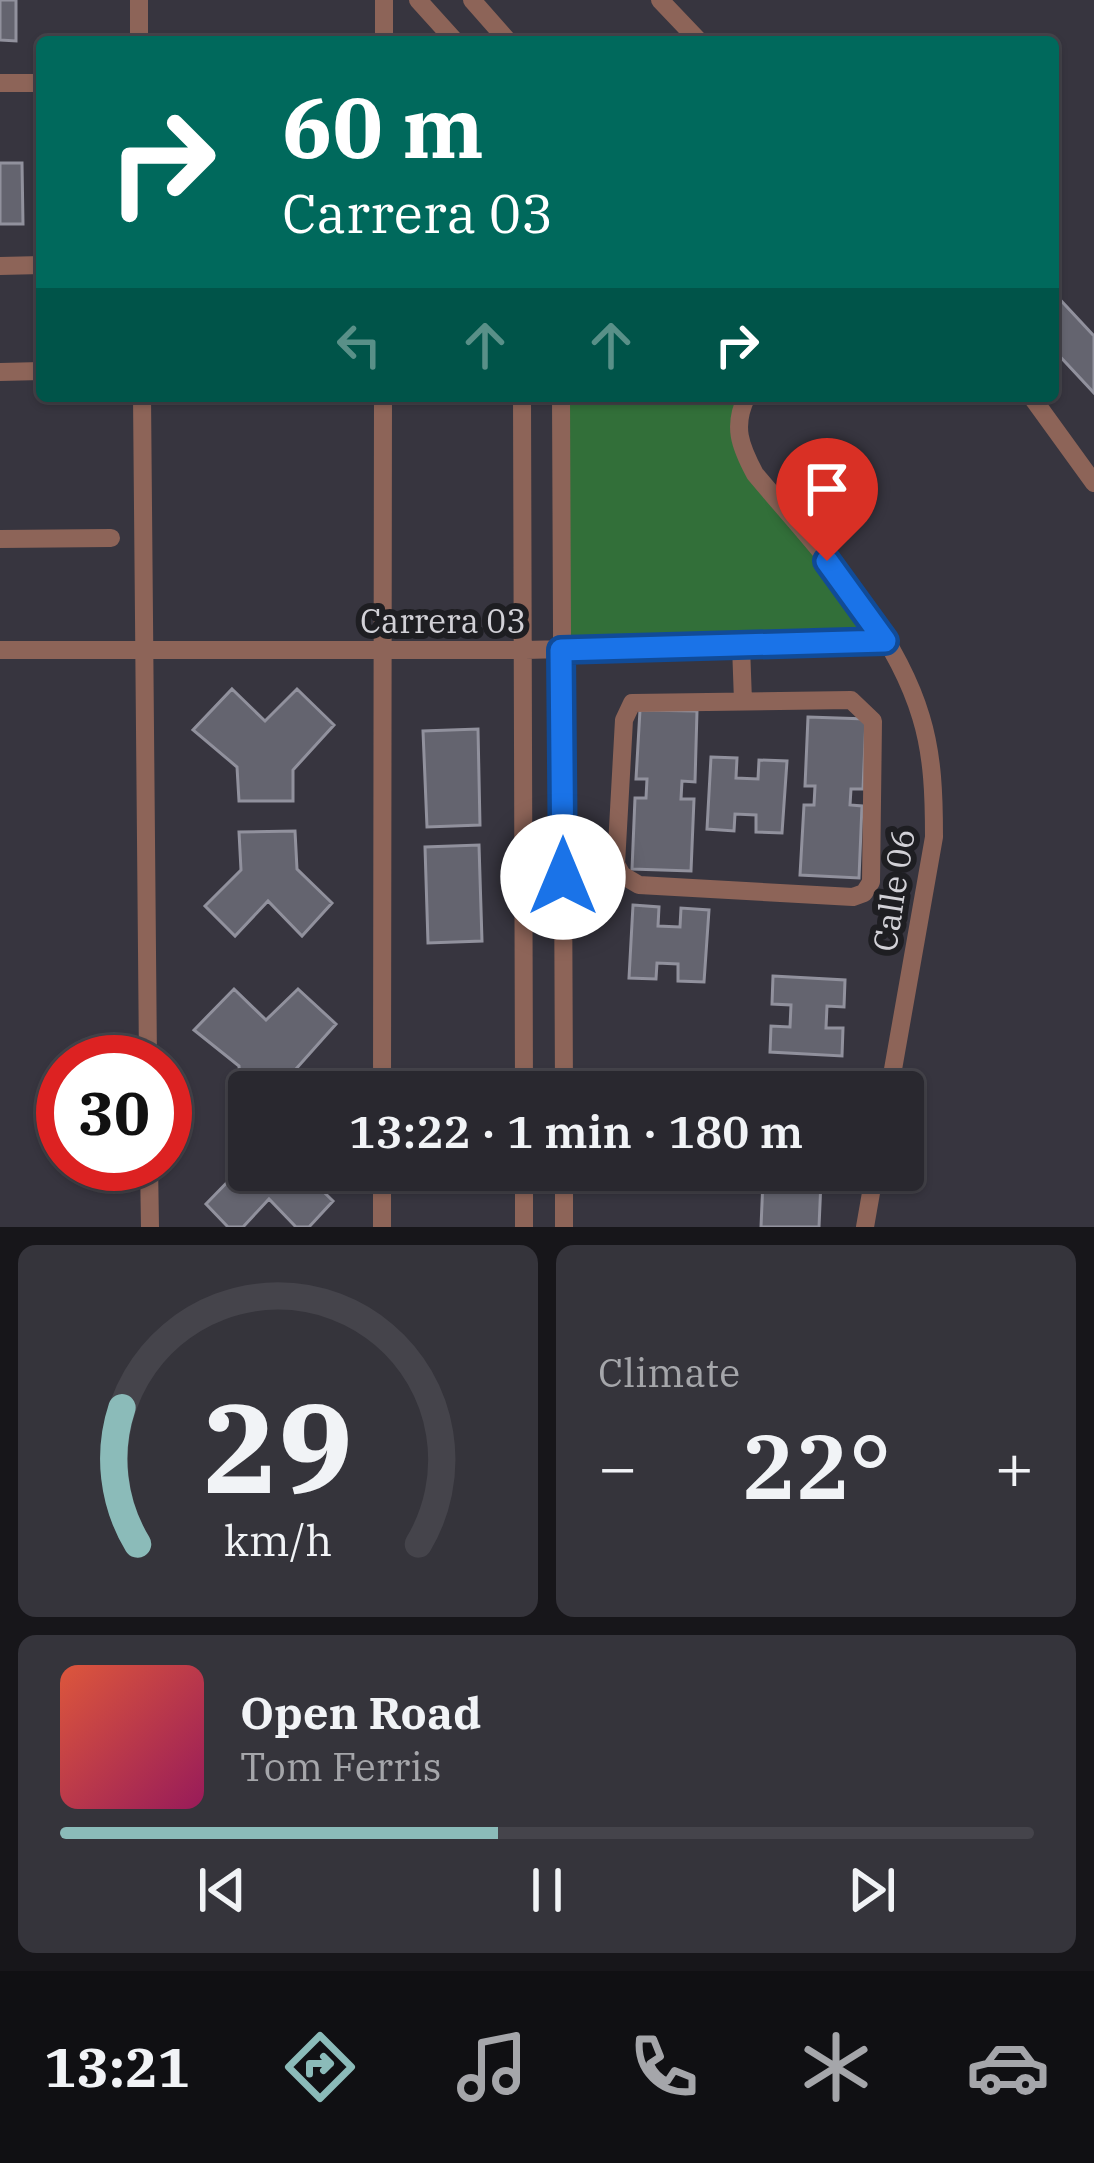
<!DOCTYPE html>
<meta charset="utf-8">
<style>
:root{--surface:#29282f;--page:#35343b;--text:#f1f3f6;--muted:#a5a6aa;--line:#45444b;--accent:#8bbbb9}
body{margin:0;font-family:"IBM Plex Serif",serif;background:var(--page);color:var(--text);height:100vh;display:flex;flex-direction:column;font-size:45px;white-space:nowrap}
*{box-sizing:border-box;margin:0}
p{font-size:39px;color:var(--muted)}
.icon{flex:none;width:66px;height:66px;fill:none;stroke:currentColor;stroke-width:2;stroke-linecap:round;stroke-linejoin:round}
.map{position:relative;height:1227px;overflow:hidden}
.panel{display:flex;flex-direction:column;gap:18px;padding:18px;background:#17161a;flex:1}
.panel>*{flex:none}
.top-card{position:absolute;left:36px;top:36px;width:1023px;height:366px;border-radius:12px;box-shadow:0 3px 9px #0004,0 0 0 3px var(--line);background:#00695c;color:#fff;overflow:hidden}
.speed{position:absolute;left:36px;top:1035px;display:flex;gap:24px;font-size:60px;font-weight:700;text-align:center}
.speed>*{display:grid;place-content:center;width:156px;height:156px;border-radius:50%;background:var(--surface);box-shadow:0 3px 9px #0004,0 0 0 3px var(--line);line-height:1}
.speed .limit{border:18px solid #d22;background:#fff;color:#111}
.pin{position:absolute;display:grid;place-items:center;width:102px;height:102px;color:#fff;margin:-123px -51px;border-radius:50% 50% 50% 0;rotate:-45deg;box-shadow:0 0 12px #0007}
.pin .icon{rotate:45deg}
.me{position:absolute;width:132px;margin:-66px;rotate:0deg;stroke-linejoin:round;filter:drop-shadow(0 0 9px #0008)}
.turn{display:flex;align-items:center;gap:42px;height:252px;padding:0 48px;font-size:54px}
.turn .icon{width:156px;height:156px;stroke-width:2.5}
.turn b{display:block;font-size:84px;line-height:102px}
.lanes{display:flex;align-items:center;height:114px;padding:0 48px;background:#0003;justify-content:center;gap:60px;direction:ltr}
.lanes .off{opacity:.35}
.big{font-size:90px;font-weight:600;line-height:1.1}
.panel .tile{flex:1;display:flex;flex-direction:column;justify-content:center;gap:18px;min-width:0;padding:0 42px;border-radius:18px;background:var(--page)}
.panel .dial{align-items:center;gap:0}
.dial svg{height:312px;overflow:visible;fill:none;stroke:var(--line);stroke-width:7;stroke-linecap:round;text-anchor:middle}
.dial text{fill:var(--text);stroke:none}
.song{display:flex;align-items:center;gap:36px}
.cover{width:144px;height:144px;border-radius:18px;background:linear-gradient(135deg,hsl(10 70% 55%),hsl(330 70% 35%))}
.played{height:12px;border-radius:6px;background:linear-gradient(90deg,var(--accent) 45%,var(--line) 45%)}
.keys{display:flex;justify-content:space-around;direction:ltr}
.heat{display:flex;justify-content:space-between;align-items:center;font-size:66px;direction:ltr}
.panel .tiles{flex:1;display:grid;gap:18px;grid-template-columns:1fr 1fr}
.tile:last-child{grid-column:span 2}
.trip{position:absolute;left:228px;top:1071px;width:696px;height:120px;border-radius:12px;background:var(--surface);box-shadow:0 3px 9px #0004,0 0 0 3px var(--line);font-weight:600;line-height:120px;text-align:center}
.menu{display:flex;height:192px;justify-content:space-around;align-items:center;background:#101013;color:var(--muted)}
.menu .icon{width:84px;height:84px}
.menu .selected{color:var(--accent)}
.menu b{font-size:54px;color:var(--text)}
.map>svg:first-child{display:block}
</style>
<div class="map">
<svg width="1094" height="1227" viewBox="0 0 1094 1227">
<rect width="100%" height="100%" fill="#37353f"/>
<!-- green -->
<path fill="#326f39" d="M561,396H747L743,451L885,641L561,649Z"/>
<!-- building -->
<path fill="#64646f" stroke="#91919d" stroke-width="3" d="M0,0H16V41L0,40Z
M37,128H42V191H37Z
M0,163H22L23,224H0Z
M1053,292L1094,336V393L1053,349Z
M232,689L265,721L297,689L334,725L293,770V801H239L237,767L193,730Z
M640,710L697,711L695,782L682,781L681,799H694L691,871L632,869L635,798H646L647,779H636Z
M808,717L866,719L863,789H851L850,805L862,806L859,878L800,875L804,805H814L815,786H805Z
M478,729L480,825L427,827L423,731Z
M711,757L737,758L736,778L758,779L759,760L787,761L782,833L756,832V815L735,814L734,831L707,829Z
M295,831L297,869L332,903L302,936L268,901L235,936L205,906L241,870L239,832Z
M479,845L482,941L428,943L425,847Z
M633,905L659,907L658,926L680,927L681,908L709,910L704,982L678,981V964L657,963L656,979L629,978Z
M773,976L845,980L844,1007L827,1006L826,1028H843L842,1056L770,1052L771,1026L790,1027L791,1005L772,1004Z
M234,989L266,1020L298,989L336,1024L295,1070V1092H249V1101H241L239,1066L194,1030Z
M240,1130H249V1170H301L333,1201L309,1227H296L269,1199L243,1227H228L206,1204L241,1168Z
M774,1170H810L809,1181H821L819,1227H761L763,1180H774Z"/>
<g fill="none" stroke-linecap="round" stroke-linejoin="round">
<!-- minor -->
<path stroke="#8d6458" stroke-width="18" d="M139,0V42
M418,0L456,42
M472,0L509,42
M660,0L700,42
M384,42V0
M0,83H42
M0,266L42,265
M0,372L42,371
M142,396L148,1062
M522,396L524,1092
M561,396L564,1092
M747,396C732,426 740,446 755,474C816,547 893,624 921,717C933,756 934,797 934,837L889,1092
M1031,396L1094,483
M0,539L111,538
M741,646L743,701
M0,650H525L885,641
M851,700L873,721L871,882L864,893L853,897L639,885L622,875L616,864L624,720L632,703Z
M382,1092L383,396
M149,1164L150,1227
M524,1170V1227
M382,1227V1170
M564,1227V1170
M865,1227L875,1170"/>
</g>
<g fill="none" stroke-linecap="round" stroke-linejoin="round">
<defs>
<path id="route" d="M563,877L561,650L885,641L827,561"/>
</defs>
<!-- route casing -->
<use href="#route" stroke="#114b97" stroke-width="30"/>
<!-- route -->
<use href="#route" stroke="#1a73e8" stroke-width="21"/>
</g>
<g text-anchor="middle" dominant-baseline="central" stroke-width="12" stroke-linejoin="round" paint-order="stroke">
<!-- street labels -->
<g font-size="33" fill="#d2d1d7" stroke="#1e1e22">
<text x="443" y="620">Carrera 03</text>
<text transform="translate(893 890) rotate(-81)">Calle 06</text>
</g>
</g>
</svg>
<div class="speed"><div class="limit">30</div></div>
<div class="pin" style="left:827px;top:561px;background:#d93025"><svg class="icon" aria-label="arrive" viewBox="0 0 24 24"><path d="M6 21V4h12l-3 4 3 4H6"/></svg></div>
<svg class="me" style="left:563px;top:877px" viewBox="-20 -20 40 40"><circle r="19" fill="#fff"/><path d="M0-13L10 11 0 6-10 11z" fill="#1a73e8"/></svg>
<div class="trip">13:22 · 1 min · 180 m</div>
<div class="top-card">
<div class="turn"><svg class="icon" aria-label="right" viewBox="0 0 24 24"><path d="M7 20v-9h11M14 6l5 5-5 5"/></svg><div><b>60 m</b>Carrera 03</div></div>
<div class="lanes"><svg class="icon off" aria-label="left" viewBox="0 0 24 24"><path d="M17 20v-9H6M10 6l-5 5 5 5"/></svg><svg class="icon off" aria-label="ahead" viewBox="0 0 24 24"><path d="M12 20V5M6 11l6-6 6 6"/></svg><svg class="icon off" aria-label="ahead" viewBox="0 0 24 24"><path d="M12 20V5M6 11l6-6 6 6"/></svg><svg class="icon" aria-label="right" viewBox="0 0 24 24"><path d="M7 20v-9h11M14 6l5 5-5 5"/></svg></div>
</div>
</div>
<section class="panel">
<div class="tiles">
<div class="tile dial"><svg viewBox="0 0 100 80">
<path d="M14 69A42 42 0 1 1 86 69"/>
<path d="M14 69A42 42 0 0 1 10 34" stroke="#8bbbb9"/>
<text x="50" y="56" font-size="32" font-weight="700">29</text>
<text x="50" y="72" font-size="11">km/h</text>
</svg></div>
<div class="tile"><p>Climate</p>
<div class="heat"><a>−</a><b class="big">22°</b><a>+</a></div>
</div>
<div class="tile">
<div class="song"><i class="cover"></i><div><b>Open Road</b><p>Tom Ferris</p></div></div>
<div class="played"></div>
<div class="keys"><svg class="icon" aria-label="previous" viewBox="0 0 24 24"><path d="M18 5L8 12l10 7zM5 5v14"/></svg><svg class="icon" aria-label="pause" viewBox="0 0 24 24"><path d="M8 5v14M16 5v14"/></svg><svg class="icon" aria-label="next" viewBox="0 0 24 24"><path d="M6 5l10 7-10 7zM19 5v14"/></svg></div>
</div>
</div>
</section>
<nav class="menu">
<b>13:21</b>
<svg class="icon selected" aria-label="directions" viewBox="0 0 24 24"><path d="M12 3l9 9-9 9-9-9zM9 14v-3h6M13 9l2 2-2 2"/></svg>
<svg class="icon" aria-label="music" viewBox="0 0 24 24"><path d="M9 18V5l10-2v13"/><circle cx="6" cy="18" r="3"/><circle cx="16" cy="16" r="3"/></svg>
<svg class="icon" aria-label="phone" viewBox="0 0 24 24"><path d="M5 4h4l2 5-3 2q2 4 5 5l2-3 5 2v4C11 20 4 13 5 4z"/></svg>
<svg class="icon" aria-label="climate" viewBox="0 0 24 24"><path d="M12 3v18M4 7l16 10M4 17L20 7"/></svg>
<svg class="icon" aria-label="car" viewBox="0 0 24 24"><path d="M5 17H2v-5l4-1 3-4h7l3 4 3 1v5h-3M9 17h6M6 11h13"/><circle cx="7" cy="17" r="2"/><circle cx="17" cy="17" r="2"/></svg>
</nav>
